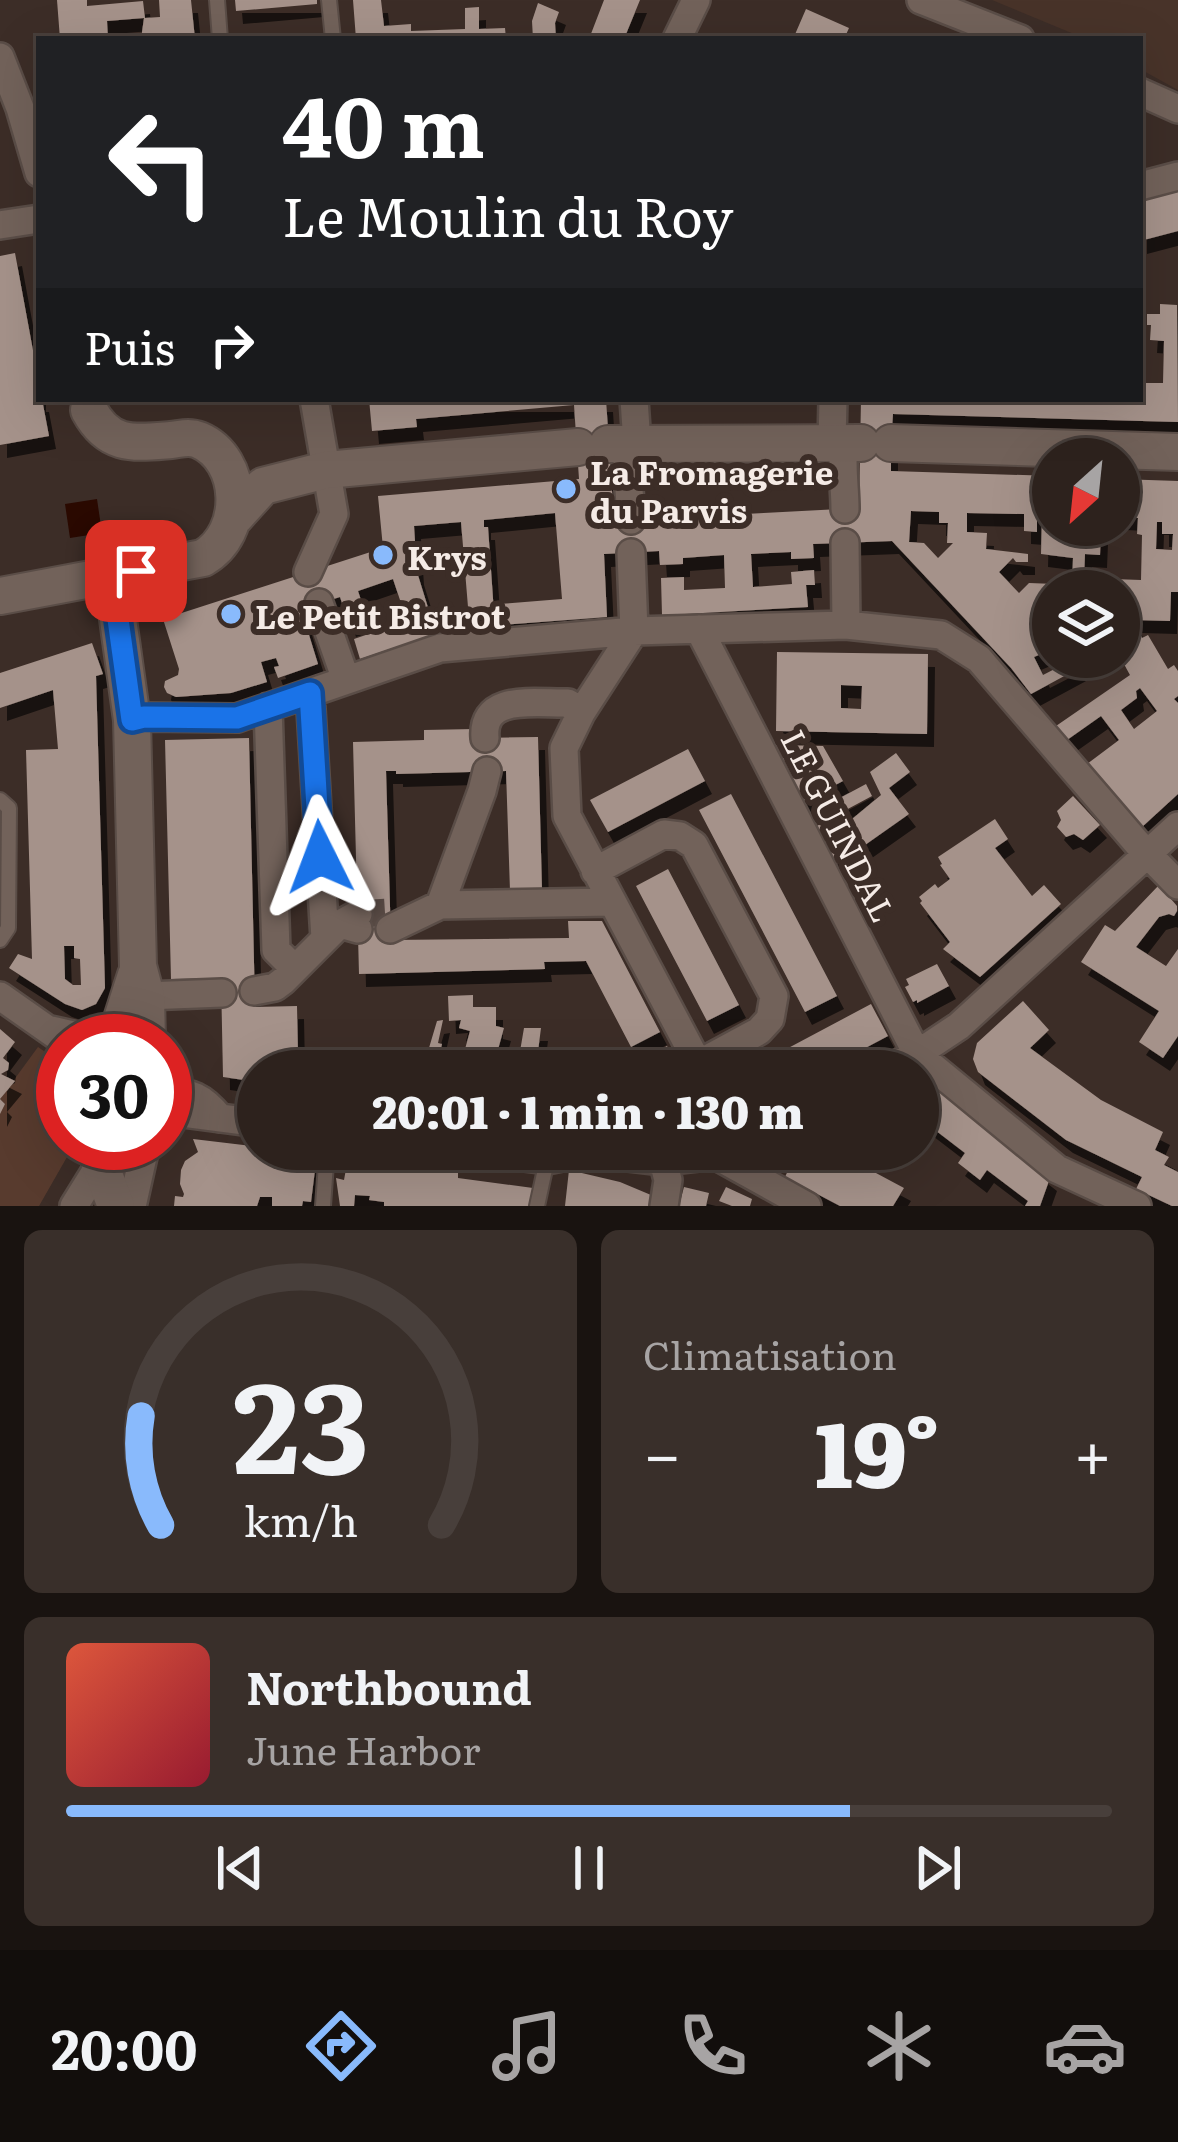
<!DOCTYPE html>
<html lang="fr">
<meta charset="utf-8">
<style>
:root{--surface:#2d221d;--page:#392f2a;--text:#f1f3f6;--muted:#a7a4a4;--line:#483f3b;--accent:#89bafc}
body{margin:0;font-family:Literata,serif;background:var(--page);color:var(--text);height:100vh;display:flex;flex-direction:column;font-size:45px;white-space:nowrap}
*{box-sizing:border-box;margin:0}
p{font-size:39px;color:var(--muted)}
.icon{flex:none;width:66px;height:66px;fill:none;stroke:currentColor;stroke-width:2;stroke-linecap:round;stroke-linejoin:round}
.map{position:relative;height:1206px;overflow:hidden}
.side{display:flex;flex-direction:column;gap:24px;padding:24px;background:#191310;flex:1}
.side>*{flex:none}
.top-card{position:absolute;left:36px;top:36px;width:1107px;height:366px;border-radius:0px;box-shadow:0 12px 48px #0002,0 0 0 3px var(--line);background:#202124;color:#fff;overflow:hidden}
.needle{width:78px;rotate:207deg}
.fabs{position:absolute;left:1032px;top:438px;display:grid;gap:24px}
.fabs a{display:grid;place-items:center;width:108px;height:108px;border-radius:50%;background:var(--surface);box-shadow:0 12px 48px #0002,0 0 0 3px var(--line);font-size:60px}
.speed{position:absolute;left:36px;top:1014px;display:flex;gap:24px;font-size:60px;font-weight:700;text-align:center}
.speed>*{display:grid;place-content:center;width:156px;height:156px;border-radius:50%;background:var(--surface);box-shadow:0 12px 48px #0002,0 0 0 3px var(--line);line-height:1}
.speed .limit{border:18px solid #d22;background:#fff;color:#111}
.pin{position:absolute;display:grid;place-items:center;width:102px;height:102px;color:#fff;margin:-51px;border-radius:24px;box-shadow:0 6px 18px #0006}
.me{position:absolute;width:132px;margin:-66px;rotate:357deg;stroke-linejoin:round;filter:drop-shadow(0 0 9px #0008)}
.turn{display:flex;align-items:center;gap:42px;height:252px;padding:0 48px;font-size:54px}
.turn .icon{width:156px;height:156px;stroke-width:2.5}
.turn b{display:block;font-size:84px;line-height:102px}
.then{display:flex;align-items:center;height:114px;padding:0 48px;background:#0003;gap:24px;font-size:45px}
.big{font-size:90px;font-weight:800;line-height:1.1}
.side .widget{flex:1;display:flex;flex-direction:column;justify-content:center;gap:18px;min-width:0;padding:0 42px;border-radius:18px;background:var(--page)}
.side .dial{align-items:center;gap:0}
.dial svg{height:312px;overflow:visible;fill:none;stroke:var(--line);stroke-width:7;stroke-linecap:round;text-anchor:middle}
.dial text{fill:var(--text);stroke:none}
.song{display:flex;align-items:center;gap:36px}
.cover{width:144px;height:144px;border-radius:18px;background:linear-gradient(135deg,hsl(10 70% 55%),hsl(350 70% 35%))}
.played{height:12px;border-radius:6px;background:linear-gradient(90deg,var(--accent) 75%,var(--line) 75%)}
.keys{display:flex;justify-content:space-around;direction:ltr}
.heat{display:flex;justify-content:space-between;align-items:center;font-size:66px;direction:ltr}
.side .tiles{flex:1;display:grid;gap:24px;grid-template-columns:1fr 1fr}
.widget:last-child{grid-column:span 2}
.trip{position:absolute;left:237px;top:1050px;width:702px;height:120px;border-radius:60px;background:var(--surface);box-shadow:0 12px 48px #0002,0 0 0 3px var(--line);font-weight:800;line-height:120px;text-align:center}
.tabs{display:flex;height:192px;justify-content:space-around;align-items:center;background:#120e0c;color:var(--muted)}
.tabs .icon{width:84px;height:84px}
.tabs .on{color:var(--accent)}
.tabs b{font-size:54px;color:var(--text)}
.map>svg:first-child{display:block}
</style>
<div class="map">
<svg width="1178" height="1206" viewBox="0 0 1178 1206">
<defs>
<filter id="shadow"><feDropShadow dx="7" dy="13" stdDeviation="0" flood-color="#0009"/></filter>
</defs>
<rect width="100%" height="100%" fill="#3c2d27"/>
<!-- built -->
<path fill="#483329" d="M992,0H1178V90L1140,69V39H1086Z"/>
<!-- green -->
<path fill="#583b2e" d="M38,1047L51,1056L63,1070V1143H75L39,1206H0V1110L5,1104L0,1099Z"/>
<!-- water -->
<path fill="#2a0900" d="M97,499L102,533L70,538L65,504Z"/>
<!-- building -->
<path fill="#a5928a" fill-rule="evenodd" filter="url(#shadow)" d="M57,0H87V6L143,1L145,18L160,17L159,0H191L195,39H141L144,18L107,21L108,39H60Z
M235,0H317V4L236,11Z
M353,0H381L384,26L411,24V31L465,29V8L479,7V29L505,28L506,39H356Z
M604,0H640L624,39H589Z
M538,3L559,12L555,23L556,39H533L532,21Z
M806,9L849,28L844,39H793Z
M1172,191L1178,192V231L1140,241V200Z
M15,253L39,383V399H42L49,436L0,445V256Z
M1160,304L1177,305L1178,422L893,414L891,443V471L1053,476L1051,530L1055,531V536H1081L1086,525H1096V532L1101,531L1100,555L1085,554L1084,578L1141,580L1142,535L1137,534L1138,518L1119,517V479L1178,481V592H1171L1170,621L1134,620L1142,638L1148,635L1168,669L1174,665L1178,671V696L1174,699L1178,703V794L1142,827L1087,764L1119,740L1101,716L1067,740L1056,726L1130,675L1119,655V650L1126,646L1119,628V591H1090L1083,585H1072L1073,558L1041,554L1042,515H1037V532L1024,531V514L967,513V532L987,533L986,549L1028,554V562H1016L1013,558L999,572L1019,593L1029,583L1055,584L1062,591H1053V649L1034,657L1043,675L1076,658L1081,667L1031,694L1011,668L892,541L813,544L814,558L791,559V552L751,554L753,587L792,584L791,572L814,570L815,585H806L808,607L685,614L662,615L661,578L684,577V590L725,588L724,555L683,558V564L660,565L659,551L604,554L607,617L501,625L499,604L562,599L555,513L484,520V527H488L494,613L469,615L470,628L438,633L360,659L354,639L407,621L393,579L358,591L367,618L349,624L340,597L301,609L318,664L278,678L274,667L279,666L276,658L261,662L267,682L231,693L176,697L167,693L164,687L165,681L178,675L179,669L163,619L383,548L378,496L579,479L574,405L416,419L417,427L372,431L369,399H606L614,521L859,508L861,399H1140V383H1163L1164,341L1150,340L1151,325H1147V314H1160ZM911,511L939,512V523H948L947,543H953L938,558L924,543L909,542ZM461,522L468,607L430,614L417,572L414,526ZM1157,522H1162V534H1173L1172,550L1156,549ZM1140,688L1157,711L1134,729L1121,710L1137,698L1136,691Z
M92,643L103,674L96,676L105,988L96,1004L82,1010L65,1004L9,968L18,954L32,959L26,750L58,749L53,690L0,708V673ZM64,946H74V958L80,959L81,985H73L65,979Z
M777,652L928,654L927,734L776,731ZM841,685L862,686L861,709L841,708Z
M474,729L475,738L538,737L542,890L510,891L506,771L396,774V771H386L391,940L569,938L568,921H602L660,1032L631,1047L586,961L544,962L545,969L359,974L353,742L424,740V730Z
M249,738L255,1007L297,1006L298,1054L426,1058L437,1021L443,1020L438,1043L442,1044L437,1065L454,1071H258V1082L223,1077L221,978L171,979L165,740Z
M776,745L823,746L843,781L801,803L775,755Z
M688,749L705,781L608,832L590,800Z
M896,753L910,772L889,788L909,814L838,864L821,846L813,828L834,817L840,829L881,795L870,772Z
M866,784L872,796L844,811L838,799Z
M731,794L837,996L805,1012L699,810Z
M1073,796L1100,825L1083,840L1074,834L1066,837L1057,827L1061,820L1057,811Z
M995,819L1008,839L995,848L1032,896L1044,885L1061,904L980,977L943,949L950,942L920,903L922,901L919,897L935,884L938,888L950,879L940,865L942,864L938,857Z
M668,869L739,1005L707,1021L636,886Z
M1159,885L1177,906V911L1174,916L1169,914L1159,917L1136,947L1166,966L1178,949V1036L1163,1058L1139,1042L1159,1011L1081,962L1105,925L1115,931Z
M937,964L949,986L917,1003V1000L913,1002L905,987L909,985L906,979Z
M473,995V1007H496V1026L504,1028L495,1060L518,1063L524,1028H541L537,1059H543L542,1067L550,1069V1071H459L470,1031L459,1028L461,1020L449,1021L448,996Z
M1023,1001L1049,1030L1030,1048L1101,1100L1163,1132L1155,1150L1169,1157L1164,1165L1178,1172V1206H1172L1136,1189L1142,1177L1066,1140L978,1072L973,1059L977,1043Z
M871,1004L888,1036L822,1071H745Z
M0,1029L15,1042L3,1058L9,1063L8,1070L1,1074L15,1081L0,1099L5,1104L0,1114Z
M667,1046L679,1071H652L646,1057Z
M918,1075L1050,1178L1040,1206H1025L1028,1201L987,1170L980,1180L958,1163L965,1153L918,1117Z
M193,1139L317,1154L311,1202L303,1201L302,1206H272V1197H260L257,1206H174L175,1196L183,1197L184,1194L180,1184L181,1170L185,1161L198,1152Z
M798,1149H811L806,1159L823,1168L831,1149H869L861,1165L904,1188L893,1206H840L785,1177Z
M348,1158L458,1172V1178L533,1188L532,1193L529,1206H384V1202L369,1200L370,1196L355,1195L354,1206H340L336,1178L344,1180Z
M569,1170L620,1182L651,1195L652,1206H565Z
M684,1187L709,1193L706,1206H679Z
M726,1187L752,1199L750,1206H732L719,1201Z"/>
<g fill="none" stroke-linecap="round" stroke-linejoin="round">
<!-- street-tunnel -->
<path stroke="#584a44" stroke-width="27" stroke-dasharray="27 14" stroke-linecap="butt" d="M358,914L390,912"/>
<defs>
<path id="lane" d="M217,0L220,39
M329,0L333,39
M0,800L9,808L8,928L0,940
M323,1206L327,1149
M537,1206L547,1160"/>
<path id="street" d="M921,0L1020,39
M677,39L696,0
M0,57L20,108L39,173
M1140,92L1178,109
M1140,186L1178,176
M0,225L39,219
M634,399L637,444
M832,443L833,399
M844,443C841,466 845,486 845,509
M626,444L631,520
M845,543L846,625
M631,553L634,631
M308,572L334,514L314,399
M319,603L346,680
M699,629L917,1054L1057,1169L1137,1206
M634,631L581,713L564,748L567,816L702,1071
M310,693L325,939
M268,707L276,950L295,969
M132,720L144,717L237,718L440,648L634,631L846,625L941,635L979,659L1137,843L1178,885
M485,738C481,693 536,704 568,703L581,713
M595,871L664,834L680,836L694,845L774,996L770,1019L759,1031L698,1064
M440,905L482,791L487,771
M358,914L340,924L358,929
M390,929L440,905L612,902
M254,991L275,987L283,981L337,927
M0,996L64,1041
M146,996L222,993
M51,1030L99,1041
M884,1071L917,1054L959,1026L1178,826
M165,1091C192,1093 202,1096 220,1118
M165,1114L175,1112L258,1123
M465,1149L547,1160L586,1152L663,1161L715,1155L729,1149
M715,1155L807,1206
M663,1161L668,1180L664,1206
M133,1202L146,1143
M74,1206L100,1164"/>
<path id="secondary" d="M891,443L1178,452
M608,444L861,443
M235,517L263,486L326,470L578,447
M136,571L117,612L132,720L138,966L146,996L147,1041
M0,596L203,558C247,533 244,459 199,440C189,436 181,439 171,440C133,443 109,447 89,410
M115,1041L136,975
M99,1143L100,1164L116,1206"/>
</defs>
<!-- lane casing -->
<use href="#lane" stroke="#5a4d47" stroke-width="18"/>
<!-- street casing -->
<use href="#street" stroke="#5a4d47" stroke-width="32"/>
<!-- secondary casing -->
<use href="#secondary" stroke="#5a4d47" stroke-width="40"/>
<!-- lane -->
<use href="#lane" stroke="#72625a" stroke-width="14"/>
<!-- street -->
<use href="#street" stroke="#72625a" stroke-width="27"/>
<!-- secondary -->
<use href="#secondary" stroke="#72625a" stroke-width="36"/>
</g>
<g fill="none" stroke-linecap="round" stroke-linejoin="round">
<defs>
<path id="route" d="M136,571L117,612L132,720L144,717L237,718L310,693L320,857"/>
</defs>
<!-- route casing -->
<use href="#route" stroke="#114b97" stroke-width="30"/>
<!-- route -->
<use href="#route" stroke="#1a73e8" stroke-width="21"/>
</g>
<!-- markers -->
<g fill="#89bafc" stroke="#3c2d27" stroke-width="4.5">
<circle cx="566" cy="489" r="12"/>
<circle cx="383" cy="555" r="12"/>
<circle cx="231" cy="614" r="12"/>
</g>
<g text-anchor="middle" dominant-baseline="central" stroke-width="12" stroke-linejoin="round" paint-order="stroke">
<!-- poi labels -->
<g font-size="33" font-weight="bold" fill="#f5ebe6" stroke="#3c2d27" text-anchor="start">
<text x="590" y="470">La Fromagerie<tspan x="590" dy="38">du Parvis</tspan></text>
<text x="407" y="555">Krys</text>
<text x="255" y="614">Le Petit Bistrot</text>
</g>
<!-- street labels -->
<g font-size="33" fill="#f5ebe6" stroke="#3c2d27">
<text transform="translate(840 825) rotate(63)">LE GUINDAL</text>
</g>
</g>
</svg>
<div class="fabs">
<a><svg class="needle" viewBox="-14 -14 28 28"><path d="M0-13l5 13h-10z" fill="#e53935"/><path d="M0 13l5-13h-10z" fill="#a7a4a4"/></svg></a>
<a><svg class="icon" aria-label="layers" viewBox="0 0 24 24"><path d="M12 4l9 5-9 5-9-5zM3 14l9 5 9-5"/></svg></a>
</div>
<div class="speed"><div class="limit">30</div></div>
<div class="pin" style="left:136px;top:571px;background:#d93025"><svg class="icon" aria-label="arrive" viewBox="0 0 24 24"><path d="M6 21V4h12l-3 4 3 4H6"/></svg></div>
<svg class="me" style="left:320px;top:857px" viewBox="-20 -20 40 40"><path d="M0-17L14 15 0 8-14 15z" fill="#1a73e8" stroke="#fff" stroke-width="4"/></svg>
<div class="trip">20:01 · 1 min · 130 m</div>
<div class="top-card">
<div class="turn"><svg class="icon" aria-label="left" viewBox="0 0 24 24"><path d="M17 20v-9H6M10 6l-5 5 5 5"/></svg><div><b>40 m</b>Le Moulin du Roy</div></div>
<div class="then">Puis<svg class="icon" aria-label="right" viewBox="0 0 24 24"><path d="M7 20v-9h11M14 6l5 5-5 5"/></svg></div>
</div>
</div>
<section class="side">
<div class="tiles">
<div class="widget dial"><svg viewBox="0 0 100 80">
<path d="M14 69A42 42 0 1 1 86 69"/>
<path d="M14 69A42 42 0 0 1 9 41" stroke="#89bafc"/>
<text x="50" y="56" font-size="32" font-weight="700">23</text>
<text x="50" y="72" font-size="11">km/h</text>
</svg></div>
<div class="widget"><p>Climatisation</p>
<div class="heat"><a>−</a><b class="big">19°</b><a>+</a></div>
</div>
<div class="widget">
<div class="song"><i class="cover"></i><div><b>Northbound</b><p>June Harbor</p></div></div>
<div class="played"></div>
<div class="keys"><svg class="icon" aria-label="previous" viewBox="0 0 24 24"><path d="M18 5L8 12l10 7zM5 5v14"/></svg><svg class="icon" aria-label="pause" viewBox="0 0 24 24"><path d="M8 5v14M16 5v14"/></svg><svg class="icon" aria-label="next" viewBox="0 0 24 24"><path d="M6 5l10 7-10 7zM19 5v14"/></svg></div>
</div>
</div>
</section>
<nav class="tabs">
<b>20:00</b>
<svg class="icon on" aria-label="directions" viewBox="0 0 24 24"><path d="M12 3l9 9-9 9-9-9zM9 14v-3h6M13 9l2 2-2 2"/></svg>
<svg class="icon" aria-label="music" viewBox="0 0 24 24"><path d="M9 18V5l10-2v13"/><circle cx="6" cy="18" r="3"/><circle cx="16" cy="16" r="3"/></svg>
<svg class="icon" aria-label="phone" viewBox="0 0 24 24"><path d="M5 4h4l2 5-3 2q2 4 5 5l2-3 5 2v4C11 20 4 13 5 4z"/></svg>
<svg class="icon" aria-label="climate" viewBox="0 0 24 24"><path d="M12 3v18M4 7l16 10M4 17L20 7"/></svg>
<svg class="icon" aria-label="car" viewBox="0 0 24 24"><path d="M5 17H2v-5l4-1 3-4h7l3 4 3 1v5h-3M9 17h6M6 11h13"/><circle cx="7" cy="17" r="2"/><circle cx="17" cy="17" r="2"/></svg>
</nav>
